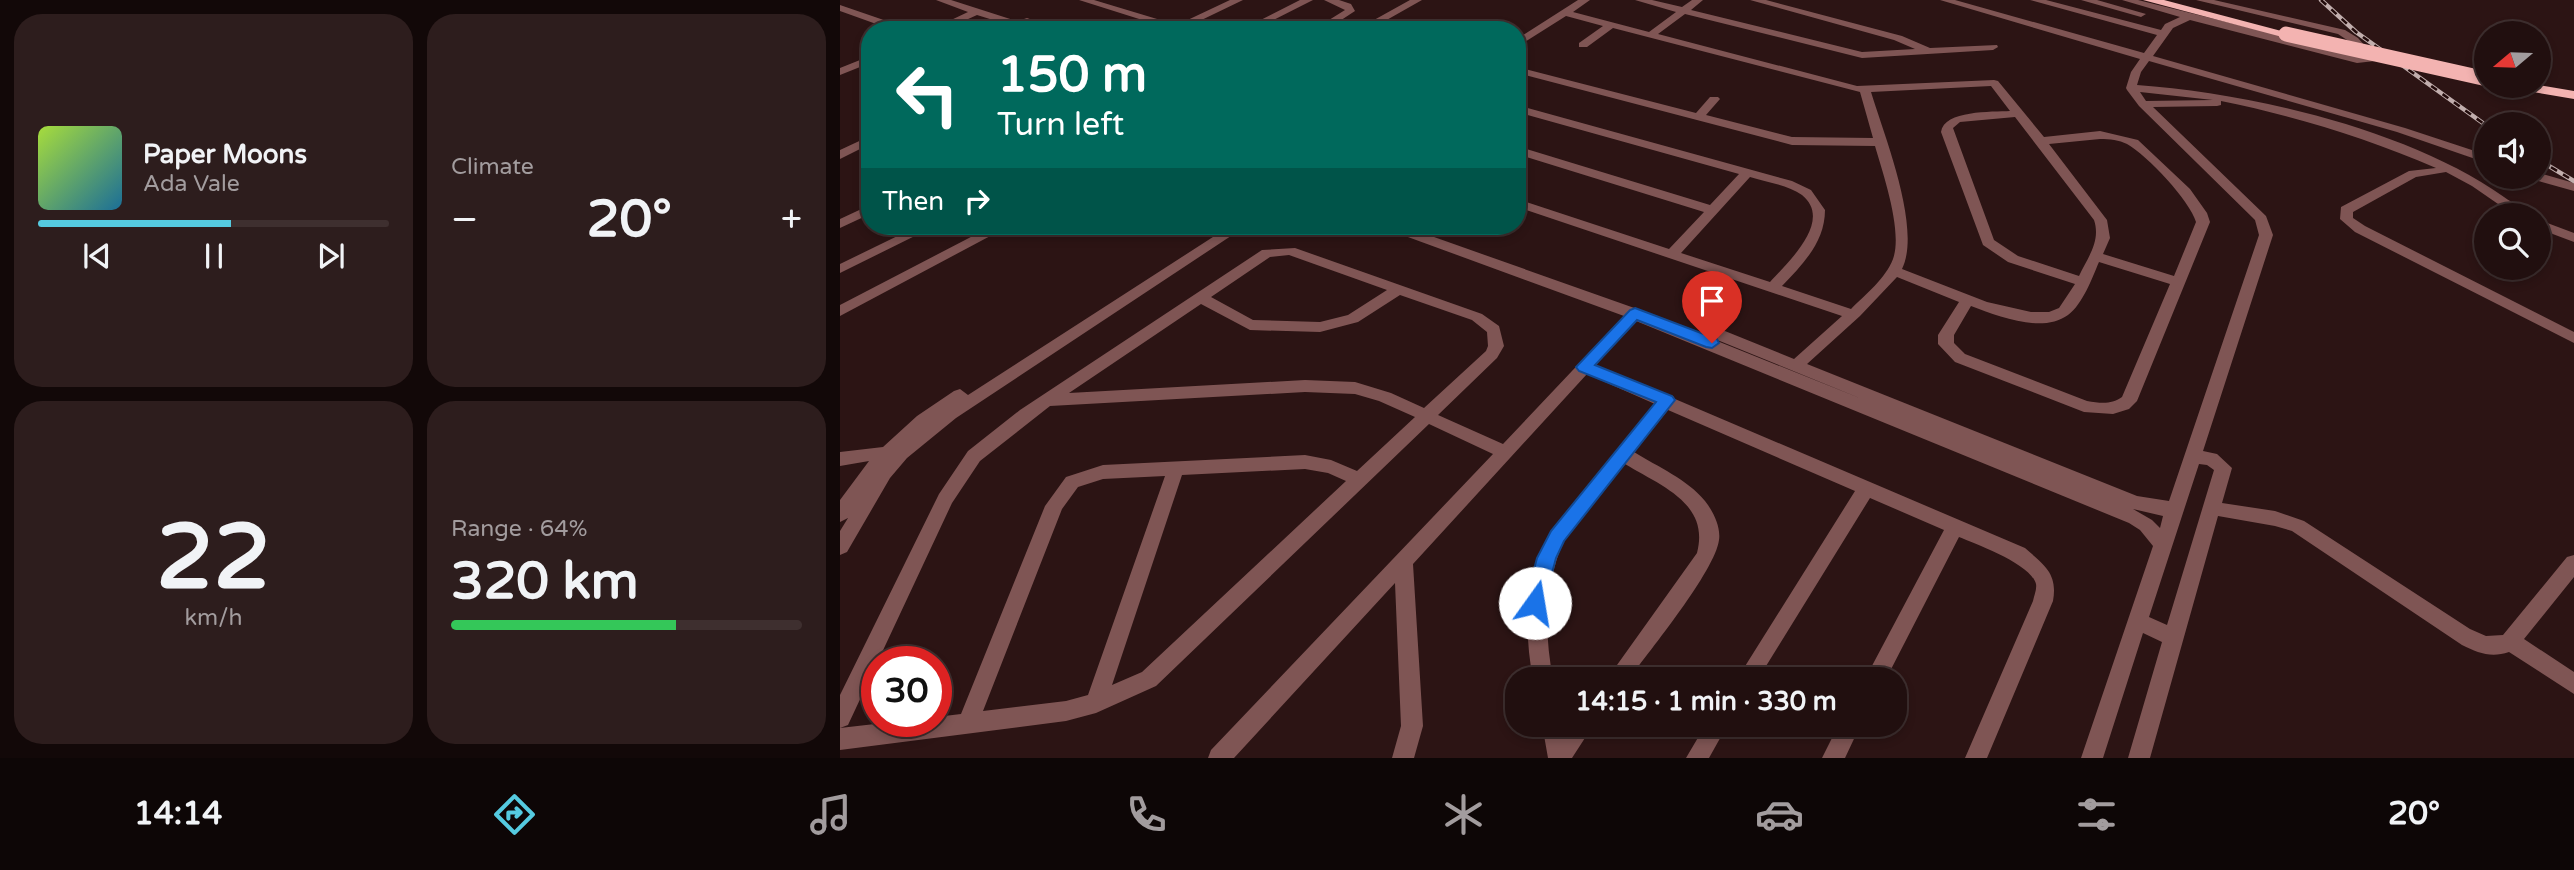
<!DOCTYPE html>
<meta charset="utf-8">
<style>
:root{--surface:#210f0f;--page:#2d1d1d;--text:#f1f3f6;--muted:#a29c9e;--line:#3e2f2f;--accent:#55cae0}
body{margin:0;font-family:"Varela Round",sans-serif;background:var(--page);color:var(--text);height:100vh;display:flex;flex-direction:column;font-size:26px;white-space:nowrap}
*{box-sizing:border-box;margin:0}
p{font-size:23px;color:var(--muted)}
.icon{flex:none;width:38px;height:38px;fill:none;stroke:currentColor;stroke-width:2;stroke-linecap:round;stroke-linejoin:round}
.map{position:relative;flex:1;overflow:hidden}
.drawer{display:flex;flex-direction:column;gap:14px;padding:14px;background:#120808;width:840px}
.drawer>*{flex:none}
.top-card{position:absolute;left:21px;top:21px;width:665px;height:214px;border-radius:28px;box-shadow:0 4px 10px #0003,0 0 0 2px var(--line);background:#00695c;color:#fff;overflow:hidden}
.needle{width:46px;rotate:251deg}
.buttons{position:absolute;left:1634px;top:21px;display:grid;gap:14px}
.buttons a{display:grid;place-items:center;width:77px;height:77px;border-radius:50%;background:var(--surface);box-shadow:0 4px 10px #0003,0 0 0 2px var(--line);font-size:35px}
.speed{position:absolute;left:21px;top:646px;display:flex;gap:14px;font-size:35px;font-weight:700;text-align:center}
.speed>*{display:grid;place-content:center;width:91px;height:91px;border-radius:50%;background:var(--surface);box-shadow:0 4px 10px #0003,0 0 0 2px var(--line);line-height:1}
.speed .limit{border:10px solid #d22;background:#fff;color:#111}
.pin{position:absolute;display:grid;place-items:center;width:60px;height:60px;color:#fff;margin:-72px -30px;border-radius:50% 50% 50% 0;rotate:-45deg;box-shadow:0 0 7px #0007}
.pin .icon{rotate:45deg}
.me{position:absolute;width:77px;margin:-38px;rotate:13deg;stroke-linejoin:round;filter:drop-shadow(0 0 5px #0008)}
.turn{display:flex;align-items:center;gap:24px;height:147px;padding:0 21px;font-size:32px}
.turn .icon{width:91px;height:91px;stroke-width:2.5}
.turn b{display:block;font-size:49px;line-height:60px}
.then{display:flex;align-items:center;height:66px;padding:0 21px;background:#0003;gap:14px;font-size:26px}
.big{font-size:52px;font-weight:700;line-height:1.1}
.drawer .widget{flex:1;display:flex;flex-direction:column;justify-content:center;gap:10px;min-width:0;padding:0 24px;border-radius:28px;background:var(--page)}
.drawer .dial{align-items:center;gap:0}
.dial b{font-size:91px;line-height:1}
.song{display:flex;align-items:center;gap:21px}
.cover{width:84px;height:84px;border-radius:10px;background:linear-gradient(135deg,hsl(80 70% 55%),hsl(200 70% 35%))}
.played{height:7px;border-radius:4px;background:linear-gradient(90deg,var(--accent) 55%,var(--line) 55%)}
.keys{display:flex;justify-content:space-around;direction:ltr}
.heat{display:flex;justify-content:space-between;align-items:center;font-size:38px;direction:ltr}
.charge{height:10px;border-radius:5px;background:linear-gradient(90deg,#34c759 64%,var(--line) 0)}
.drawer .tiles{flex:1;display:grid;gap:14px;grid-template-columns:repeat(2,1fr)}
.trip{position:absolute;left:665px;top:667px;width:402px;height:70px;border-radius:28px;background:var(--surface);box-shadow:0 4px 10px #0003,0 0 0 2px var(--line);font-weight:700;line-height:70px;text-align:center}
.tab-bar{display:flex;height:112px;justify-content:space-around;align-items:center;background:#0d0606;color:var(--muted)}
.tab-bar .icon{width:49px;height:49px}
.tab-bar .selected{color:var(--accent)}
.tab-bar b{font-size:32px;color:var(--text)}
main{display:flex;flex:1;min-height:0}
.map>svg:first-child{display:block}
</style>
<main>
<section class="drawer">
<div class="tiles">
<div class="widget">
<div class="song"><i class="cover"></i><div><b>Paper Moons</b><p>Ada Vale</p></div></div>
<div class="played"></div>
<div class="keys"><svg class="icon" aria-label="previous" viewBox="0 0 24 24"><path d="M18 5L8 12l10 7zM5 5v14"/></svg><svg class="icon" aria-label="pause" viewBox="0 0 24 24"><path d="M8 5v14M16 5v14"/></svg><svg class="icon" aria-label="next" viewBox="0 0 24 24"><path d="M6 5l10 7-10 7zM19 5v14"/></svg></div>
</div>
<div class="widget"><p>Climate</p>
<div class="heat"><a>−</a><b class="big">20°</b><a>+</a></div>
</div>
<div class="widget dial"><b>22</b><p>km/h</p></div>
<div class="widget"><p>Range · 64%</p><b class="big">320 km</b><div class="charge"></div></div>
</div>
</section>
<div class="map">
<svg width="1734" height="758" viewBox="0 0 1734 758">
<rect width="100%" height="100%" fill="#2c1414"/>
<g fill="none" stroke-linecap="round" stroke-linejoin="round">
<!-- minor -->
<path fill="#7f5554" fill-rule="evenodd" d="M96,0H111L183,23L184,19L187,18L220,30H185L137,15L104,30H90L128,12Z
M239,0H254L337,25L390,0H403L347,27L350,30H334Z
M460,0H473L414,30H401Z
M484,0H499L511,4L515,11L486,30H473L505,10Z
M570,0H582L529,30H516Z
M738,0H750L733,12L809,32L836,12L795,0H812L842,7L852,0H863L851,10L1022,52L1075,49L1054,40L910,0H926L1062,36L1090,48L1157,45L1158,47L1153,50L1022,58L845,14L818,34L1017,86L1154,80L1158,81L1204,137L1260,131L1298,140L1350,189L1367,213L1370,222L1297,401L1289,409L1273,414L1244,412L1115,362L1098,344V335L1119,302L1057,277L1020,316L967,364L1297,496L1329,501L1419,235L1415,220L1299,106L1287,90L1286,88L1291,72L1300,59L1100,0H1115L1304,53L1317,35L1190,0H1206L1321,30L1325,24L1340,17L1282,0H1298L1523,56L1510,42L1498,34L1356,0H1374L1505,30L1518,38L1535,57V61L1517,63L1350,20L1333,28L1313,56L1565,128L1647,155V163L1557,132L1309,61L1301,72L1297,85C1411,93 1570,130 1664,197C1672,203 1683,208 1689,215H1674L1632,186L1606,172L1576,177L1513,212V218L1525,226L1734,332V343L1515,232L1500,219L1501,207L1569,171L1596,168C1527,138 1455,116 1381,101V105L1377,106L1313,107L1426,216L1433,235L1363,451L1377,454L1392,468L1382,503L1435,511L1464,521L1630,629L1646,636L1663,635L1727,557L1734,555V577L1684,639L1734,672V694L1669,652C1651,658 1638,653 1622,645L1452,531L1435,526L1378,516L1310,758H1288L1322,642L1303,633L1263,758H1241L1313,546L1300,530L1289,523L796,321L755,366L824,395L833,396L835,399L1185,548C1204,565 1218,573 1213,601L1147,758H1125L1193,601C1194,596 1197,589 1196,584C1191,564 1136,544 1119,537L1046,679H1025L1104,530L1030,498L918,679H897L1015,491L828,410L794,452C818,467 847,479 865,501C873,511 881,527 879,540C875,571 810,650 789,679H767L857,553C870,503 821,486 785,464L724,540C704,587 704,630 713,679H693C683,626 686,580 711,531L815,404L747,374L573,564L583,726L574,758H552L561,726L555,583L394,758H368L371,750L653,454L589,424L316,686L256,713L226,721L0,750V728L61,721H96V717L121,714L205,506L226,477L263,465L465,455L491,460L517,471L575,417L539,401L515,394L465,392L210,406L140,461L112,503L8,725L0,728V695L99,494L128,451L180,410L422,250L455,248L642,314L659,326L664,346L657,358L598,415L663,444L784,316L546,229L545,226H563L800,310L1022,399L865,335L863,331L865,327H875L954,359L1002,316L677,207V199L829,249L864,212L677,154V146L870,205L899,174L677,112V105L952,181L971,190L985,210C985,242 963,264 942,286L1011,309C1025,295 1046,278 1053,259C1063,231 1043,174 1035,146L952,145L677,73V67L856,113L870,97H878L880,99L866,115L952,137L1033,138L1020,92L773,28L747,47H739V43L763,26L726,16L677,47V39ZM1151,86L1170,111C1152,112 1104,110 1101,132L1143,245L1168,262L1235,284L1219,308L1209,312H1191L1147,302L1062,269C1082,228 1044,135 1031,92ZM1300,92L1373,100L1306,101ZM1175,117L1254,220C1261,241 1248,257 1239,276L1178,256L1154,240L1113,128L1120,122ZM1260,139C1270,139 1279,140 1287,144C1307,155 1350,201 1356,222L1334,276L1263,254L1270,238L1267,220L1209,144ZM910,177C926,182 948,185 962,195C994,221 947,263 930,282L841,253ZM449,255L547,290L508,315L480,322L413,320L371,297L430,257ZM1259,262L1330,284L1282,397C1271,405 1260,403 1247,401L1125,354L1114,343V335L1131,306C1158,316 1202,334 1228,315C1243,304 1252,278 1259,262ZM560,295L632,320L647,332L648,346L646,351L584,408L551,393L515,382L465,380L229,393L361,304L410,330L480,332L518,322ZM1359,464L1367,465L1374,470L1327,625L1309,617ZM465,469L488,473L506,481L302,672L272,685L342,475ZM325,476L248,695L226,701L143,711L222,509L238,487L263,479ZM1293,509L1323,516L1320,528L1312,520Z
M1241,0H1257L1306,14L1301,17Z
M0,5L67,28L68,30H53L0,11Z
M30,56V63L0,75V68Z
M30,136V144L0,159V150Z
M1699,173L1734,183V191L1695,180L1693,177H1699Z
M30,205V214L0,228V219Z
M1699,220L1734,233V242L1699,229Z
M78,226H95L0,273V264Z
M152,226H169L0,316V305Z
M390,226H406L116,418L67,458L50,478L7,552L0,555V531L8,518L0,522V500L29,461L0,466V452L43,447L77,416L114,391L120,389L128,395Z
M702,724H724L725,731L731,724H754L732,758H708Z
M866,724H888L869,758H846Z
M999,724H1021L1005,758H982Z"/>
<!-- highway -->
<path fill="#f3b3b1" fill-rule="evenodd" d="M1303,0H1324L1453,34L1446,38Z
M1699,85L1734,91V99L1681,90L1674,86Z"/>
<defs>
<path id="rail" d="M1481,0L1516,32L1647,126
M1699,160L1734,181"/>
</defs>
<!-- rail casing -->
<use href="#rail" stroke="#c1aead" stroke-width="4.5"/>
<!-- rail -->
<use href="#rail" stroke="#220b0b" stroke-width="2.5" stroke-dasharray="7" stroke-linecap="butt"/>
<!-- highway-bridge -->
<path stroke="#f3b3b1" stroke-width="15" d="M1446,34L1647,79"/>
</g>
<!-- route -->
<path fill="#1a73e8" stroke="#114b97" stroke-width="2" d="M795,308L877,339L879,343L872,348L866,347L797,320L755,365L832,396L835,400L724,541L716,558L704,603L702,609L695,611L688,609L685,603L697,558L711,531L816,402L739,371L736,367L790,310Z"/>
</svg>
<div class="buttons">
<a><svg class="needle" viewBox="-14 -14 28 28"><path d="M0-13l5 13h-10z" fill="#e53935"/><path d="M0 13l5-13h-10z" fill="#a29c9e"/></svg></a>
<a><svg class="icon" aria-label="sound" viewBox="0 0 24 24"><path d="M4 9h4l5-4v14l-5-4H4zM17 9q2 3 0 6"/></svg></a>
<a><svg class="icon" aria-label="search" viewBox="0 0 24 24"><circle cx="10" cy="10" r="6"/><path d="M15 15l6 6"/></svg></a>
</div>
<div class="speed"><div class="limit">30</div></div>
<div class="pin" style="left:872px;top:343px;background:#d93025"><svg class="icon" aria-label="arrive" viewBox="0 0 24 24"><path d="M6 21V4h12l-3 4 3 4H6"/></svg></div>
<svg class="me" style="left:695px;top:603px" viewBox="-20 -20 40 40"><circle r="19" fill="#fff"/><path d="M0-13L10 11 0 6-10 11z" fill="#1a73e8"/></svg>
<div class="trip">14:15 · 1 min · 330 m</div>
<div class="top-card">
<div class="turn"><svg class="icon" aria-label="left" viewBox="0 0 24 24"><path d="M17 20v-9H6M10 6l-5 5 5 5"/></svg><div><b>150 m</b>Turn left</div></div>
<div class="then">Then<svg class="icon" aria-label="right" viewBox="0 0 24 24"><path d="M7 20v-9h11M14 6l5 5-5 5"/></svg></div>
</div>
</div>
</main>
<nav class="tab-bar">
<b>14:14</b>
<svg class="icon selected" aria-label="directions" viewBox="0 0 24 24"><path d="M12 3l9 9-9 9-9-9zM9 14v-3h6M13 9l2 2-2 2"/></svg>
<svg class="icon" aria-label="music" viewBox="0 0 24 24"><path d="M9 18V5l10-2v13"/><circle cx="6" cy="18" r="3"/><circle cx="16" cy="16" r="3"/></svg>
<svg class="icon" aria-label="phone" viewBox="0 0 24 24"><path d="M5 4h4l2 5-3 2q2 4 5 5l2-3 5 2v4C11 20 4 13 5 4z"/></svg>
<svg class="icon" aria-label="climate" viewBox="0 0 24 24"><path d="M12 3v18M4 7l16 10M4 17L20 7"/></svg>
<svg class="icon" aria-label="car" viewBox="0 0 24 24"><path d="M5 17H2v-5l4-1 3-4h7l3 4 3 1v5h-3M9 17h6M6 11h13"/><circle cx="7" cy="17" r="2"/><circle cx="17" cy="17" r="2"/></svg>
<svg class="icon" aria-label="filters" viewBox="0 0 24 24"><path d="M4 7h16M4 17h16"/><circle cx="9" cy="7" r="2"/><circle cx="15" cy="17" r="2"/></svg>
<b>20°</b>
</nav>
